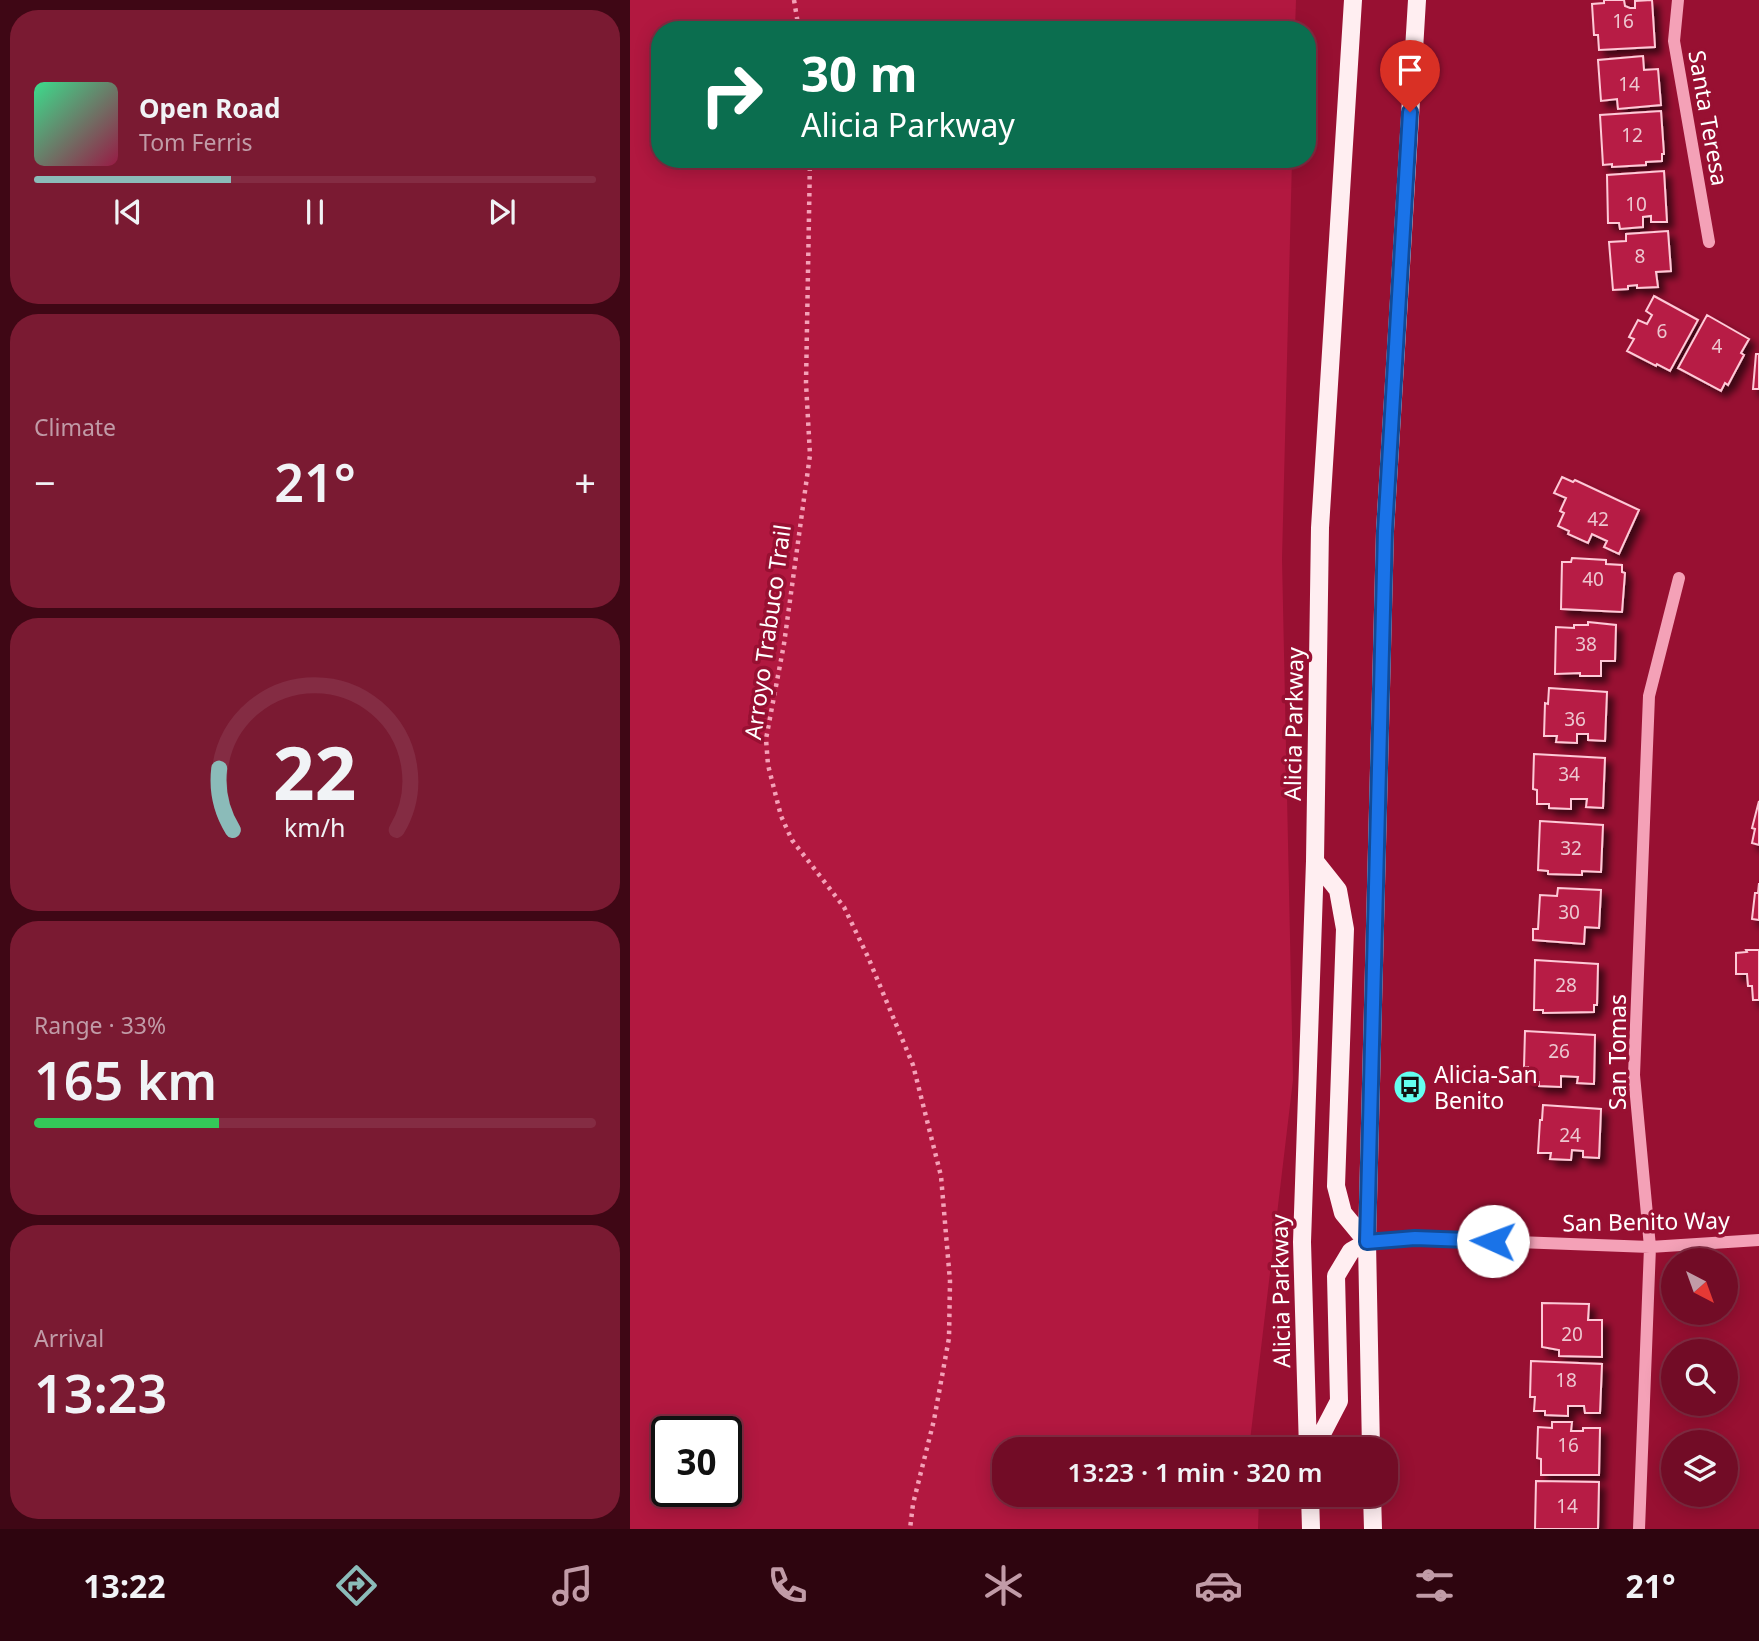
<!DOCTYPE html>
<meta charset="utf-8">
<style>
:root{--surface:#720c26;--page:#7a1a32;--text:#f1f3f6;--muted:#c19ba7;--line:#842c43;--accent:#8bbbb9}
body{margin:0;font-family:"Noto Sans",sans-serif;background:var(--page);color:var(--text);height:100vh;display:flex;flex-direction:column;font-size:26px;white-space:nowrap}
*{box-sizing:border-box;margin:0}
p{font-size:23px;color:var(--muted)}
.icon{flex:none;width:38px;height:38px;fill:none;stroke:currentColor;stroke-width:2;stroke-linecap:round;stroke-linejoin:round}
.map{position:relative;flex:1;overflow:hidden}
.side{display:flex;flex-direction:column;gap:10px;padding:10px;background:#3f0715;width:630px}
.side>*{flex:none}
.top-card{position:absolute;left:21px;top:21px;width:665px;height:147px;border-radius:28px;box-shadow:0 4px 18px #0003,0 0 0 2px var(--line);background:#0b6e4f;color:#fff;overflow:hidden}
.needle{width:46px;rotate:139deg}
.buttons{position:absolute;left:1031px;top:1248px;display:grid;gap:14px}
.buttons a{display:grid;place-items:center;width:77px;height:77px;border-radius:50%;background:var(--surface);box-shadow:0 4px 18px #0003,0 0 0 2px var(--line);font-size:35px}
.speed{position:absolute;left:21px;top:1416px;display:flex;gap:14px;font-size:35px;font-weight:700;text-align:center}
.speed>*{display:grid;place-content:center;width:91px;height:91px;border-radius:50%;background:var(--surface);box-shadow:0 4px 18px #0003,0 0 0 2px var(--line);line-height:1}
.speed .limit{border:4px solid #111;border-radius:10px;background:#fff;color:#111}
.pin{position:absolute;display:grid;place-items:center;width:60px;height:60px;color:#fff;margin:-72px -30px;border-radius:50% 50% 50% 0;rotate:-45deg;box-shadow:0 0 7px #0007}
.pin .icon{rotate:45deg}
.me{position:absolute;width:77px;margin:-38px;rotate:272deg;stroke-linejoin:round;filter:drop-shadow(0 0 5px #0008)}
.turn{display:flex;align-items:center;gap:24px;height:147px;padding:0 35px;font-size:32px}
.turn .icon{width:91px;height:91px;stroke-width:2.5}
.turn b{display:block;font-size:49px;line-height:60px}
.big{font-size:52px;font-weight:600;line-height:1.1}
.side .card{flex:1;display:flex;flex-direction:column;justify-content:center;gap:10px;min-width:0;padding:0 24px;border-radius:28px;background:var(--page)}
.side .dial{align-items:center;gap:0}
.dial svg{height:182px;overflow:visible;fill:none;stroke:var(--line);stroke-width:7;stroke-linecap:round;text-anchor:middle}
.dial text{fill:var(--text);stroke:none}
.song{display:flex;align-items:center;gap:21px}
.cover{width:84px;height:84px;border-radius:10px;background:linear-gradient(135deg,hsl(150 70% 55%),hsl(340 70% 35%))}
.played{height:7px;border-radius:4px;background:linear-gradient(90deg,var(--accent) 35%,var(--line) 35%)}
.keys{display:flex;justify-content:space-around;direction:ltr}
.heat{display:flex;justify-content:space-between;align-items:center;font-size:38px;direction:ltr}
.charge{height:10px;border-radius:5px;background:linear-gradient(90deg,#34c759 33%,var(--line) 0)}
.trip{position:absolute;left:362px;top:1437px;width:406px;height:70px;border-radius:28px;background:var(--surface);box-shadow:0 4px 18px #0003,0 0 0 2px var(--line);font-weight:600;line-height:70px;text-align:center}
.menu{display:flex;height:112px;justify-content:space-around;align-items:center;background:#2e050f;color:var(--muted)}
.menu .icon{width:49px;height:49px}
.menu .current{color:var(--accent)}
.menu b{font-size:32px;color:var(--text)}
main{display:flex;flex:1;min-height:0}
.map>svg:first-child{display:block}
</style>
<main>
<section class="side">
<div class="card">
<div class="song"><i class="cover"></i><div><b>Open Road</b><p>Tom Ferris</p></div></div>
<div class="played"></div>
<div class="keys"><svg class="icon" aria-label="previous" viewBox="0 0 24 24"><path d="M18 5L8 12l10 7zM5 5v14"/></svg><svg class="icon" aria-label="pause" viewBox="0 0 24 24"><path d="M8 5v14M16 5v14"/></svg><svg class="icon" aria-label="next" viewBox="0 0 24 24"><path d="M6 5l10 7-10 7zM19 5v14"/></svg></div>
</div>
<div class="card"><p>Climate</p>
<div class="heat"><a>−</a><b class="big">21°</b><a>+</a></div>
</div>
<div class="card dial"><svg viewBox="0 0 100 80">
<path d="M14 69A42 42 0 1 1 86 69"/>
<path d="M14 69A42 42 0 0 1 8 42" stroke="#8bbbb9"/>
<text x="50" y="56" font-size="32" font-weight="700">22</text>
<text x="50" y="72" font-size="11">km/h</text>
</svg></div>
<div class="card"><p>Range · 33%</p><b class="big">165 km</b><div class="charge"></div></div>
<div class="card"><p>Arrival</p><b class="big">13:23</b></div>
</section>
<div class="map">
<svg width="1129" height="1529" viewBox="0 0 1129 1529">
<defs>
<filter id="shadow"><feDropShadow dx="6" dy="6" stdDeviation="3.5" flood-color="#0009"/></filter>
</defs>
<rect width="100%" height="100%" fill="#981032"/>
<!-- green -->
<path fill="#b21840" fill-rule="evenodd" d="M0,0H666L665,30H30V159H662L652,559L663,1080L619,1449H374V1494L629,1495L628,1529H0ZM37,1432H96V1491H37Z"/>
<!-- building -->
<path fill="#b71e45" stroke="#fec9d7" stroke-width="2" filter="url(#shadow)" d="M974,0H994L995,6L1000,8H1005V1L1022,0L1025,47L969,50L968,35H964L962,4L974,3Z
M1013,56L1014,70L1028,69L1031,105L988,109L987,99L971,101L968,60Z
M1031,111L1034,154H1032V161L1016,162V165L982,167V164L973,165L970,115Z
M1034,171L1037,222H1021V216L1013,217V227L990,229L989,223H978L977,175Z
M1038,231L1041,271L1026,272L1028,287L1007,288V285L998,286V289L983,290L979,242L996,241V234Z
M1024,296L1068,320L1040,371L1027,364L1026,366L997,351L1004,339L999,337L1008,320L1017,324L1022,315L1016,311Z
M1077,315L1119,339L1111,353L1114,355L1098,385L1095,383L1091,391L1048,368Z
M1126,354H1129V389H1123Z
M932,477L943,482L945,480L1009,510L989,554L974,547L977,541L962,534L958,543L938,534L939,531L928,526L934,513L930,511L936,498L924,493Z
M942,558L976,560V564L992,565V572L995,573L992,612L931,609L932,562H941Z
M958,622L986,625L985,661H971V676H950V673L925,674L926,627L944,628V625H958Z
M919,688L977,692L975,741L958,740V734H947V743L926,742L927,736H914L915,703L918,704Z
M904,754L975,758L973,808L956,807L957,799H941V809L919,808V804H907V790L903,789Z
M1129,801V845L1122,843L1125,829L1122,828Z
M910,821L973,825L971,872L952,871V875L918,874V871L908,870Z
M1129,883V920L1122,919L1125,893H1128Z
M928,888L971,890L969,928L955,927L954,944L903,940V929H908L910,895L927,896Z
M1116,950H1129V1000H1123L1122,986H1118L1117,974H1106V953L1117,952Z
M905,960L968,964L967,1005H964V1012L913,1013V1010H904Z
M895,1031L965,1035L964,1084L947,1083L948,1077L931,1076V1087L909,1086V1082L897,1081L898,1067H894Z
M913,1105L971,1109L969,1158L953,1157V1151L942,1150L941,1160L920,1159L921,1153H908L910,1120H912Z
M912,1303L959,1304L958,1320H972V1357L929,1356V1350L912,1347Z
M901,1361L972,1364L970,1413H955L954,1406H938V1416L915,1415V1411H904L905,1397H900Z
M922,1422H942L941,1431H953V1428H970L969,1475H911V1459L907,1458L908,1427L922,1428Z
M906,1481L969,1482L968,1529H905Z"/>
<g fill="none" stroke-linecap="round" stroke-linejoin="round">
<!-- path -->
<path stroke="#f4a1b7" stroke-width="4.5" stroke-dasharray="3.5 5" stroke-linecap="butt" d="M164,0L169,30
M180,159L176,383L180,455L154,644L136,739L138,765L151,816L162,840L214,907L238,957L283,1065L311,1176L320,1281L319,1338L304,1420L283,1504L280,1529"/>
<!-- minor -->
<path stroke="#f4a1b7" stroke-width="12" d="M1048,0L1044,41L1079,242
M737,1242L785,1238L1020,1247L1129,1240
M1009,1529L1020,1247L1004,1075L1019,696L1049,578"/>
<!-- major -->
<path stroke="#ffeef1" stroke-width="18" d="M678,1449L672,1242L685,861L690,528L723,0
M684,1449L709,1401L706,1276L721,1251L737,1242L713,1213L706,1186L715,929L708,890L685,861
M741,1449L737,1242L755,531L787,0
M680,1494L681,1529
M742,1494L743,1529"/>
</g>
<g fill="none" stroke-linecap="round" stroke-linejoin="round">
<defs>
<path id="route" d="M780,112L755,531L737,1242L785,1238L863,1241"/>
</defs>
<!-- route casing -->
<use href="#route" stroke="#114b97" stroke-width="18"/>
<!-- route -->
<use href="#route" stroke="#1a73e8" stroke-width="12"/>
</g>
<!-- icons -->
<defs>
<symbol id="bus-disc" viewBox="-11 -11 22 22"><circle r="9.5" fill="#64fff0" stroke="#981032"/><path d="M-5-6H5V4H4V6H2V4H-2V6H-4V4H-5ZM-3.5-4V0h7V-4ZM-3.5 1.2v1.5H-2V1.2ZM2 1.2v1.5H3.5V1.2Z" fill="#111"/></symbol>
</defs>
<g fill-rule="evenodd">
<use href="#bus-disc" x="761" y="1068" width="38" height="38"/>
</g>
<g text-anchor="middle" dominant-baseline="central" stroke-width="7" stroke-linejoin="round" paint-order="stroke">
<!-- number labels -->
<g font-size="19" fill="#edc7d0">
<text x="993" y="21">16</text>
<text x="999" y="84">14</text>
<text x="1002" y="135">12</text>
<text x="1006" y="204">10</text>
<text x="1010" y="256">8</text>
<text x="1032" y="331">6</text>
<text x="1087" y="346">4</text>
<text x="968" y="519">42</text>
<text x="963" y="579">40</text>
<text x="956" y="644">38</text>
<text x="945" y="719">36</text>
<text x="939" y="774">34</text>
<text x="941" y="848">32</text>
<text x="939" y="912">30</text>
<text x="936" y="985">28</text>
<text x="929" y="1051">26</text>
<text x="940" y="1135">24</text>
<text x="942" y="1334">20</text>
<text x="936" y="1380">18</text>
<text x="938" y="1445">16</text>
<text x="937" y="1506">14</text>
</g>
<!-- street labels -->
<g font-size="23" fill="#fff" stroke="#981032">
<text transform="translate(1079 118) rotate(80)">Santa Teresa</text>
<text transform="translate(137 632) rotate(-82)">Arroyo Trabuco Trail</text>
<text transform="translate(663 724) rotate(-89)">Alicia Parkway</text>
<text transform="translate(987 1052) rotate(-90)">San Tomas</text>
<text transform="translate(1016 1221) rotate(-1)">San Benito Way</text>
<text transform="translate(650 1291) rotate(-91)">Alicia Parkway</text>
</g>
<!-- poi labels -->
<g font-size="23" fill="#fff" stroke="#981032" text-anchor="start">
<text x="804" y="1074">Alicia-San<tspan x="804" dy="26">Benito</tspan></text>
</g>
</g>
</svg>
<div class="buttons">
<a><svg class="needle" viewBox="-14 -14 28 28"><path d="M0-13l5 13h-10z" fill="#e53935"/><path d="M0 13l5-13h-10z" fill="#c19ba7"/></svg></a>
<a><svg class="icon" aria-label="search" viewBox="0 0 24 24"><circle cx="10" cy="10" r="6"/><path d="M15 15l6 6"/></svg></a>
<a><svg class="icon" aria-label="layers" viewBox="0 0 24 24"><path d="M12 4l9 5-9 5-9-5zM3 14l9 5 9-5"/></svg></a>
</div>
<div class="speed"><div class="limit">30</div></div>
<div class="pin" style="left:780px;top:112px;background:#d93025"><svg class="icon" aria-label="arrive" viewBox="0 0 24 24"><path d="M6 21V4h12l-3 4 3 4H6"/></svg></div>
<svg class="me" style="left:863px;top:1241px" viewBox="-20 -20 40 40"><circle r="19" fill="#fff"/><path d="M0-13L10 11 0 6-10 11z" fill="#1a73e8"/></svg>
<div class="trip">13:23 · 1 min · 320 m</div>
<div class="top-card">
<div class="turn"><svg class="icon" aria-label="right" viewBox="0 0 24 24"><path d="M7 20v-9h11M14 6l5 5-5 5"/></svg><div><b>30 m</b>Alicia Parkway</div></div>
</div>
</div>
</main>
<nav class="menu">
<b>13:22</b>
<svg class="icon current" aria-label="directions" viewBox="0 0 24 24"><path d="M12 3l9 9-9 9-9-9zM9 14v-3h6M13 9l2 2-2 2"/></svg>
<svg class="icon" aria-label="music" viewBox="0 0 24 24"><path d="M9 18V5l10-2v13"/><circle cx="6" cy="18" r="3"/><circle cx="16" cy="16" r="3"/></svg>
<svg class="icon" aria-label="phone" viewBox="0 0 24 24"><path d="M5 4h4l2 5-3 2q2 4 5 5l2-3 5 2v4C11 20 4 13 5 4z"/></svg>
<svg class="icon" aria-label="climate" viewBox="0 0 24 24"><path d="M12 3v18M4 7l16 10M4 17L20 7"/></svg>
<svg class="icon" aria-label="car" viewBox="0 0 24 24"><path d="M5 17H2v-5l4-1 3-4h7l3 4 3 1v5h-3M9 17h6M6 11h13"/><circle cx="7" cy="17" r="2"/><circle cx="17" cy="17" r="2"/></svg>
<svg class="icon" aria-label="filters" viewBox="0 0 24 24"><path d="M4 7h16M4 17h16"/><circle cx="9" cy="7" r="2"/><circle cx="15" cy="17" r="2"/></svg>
<b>21°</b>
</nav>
